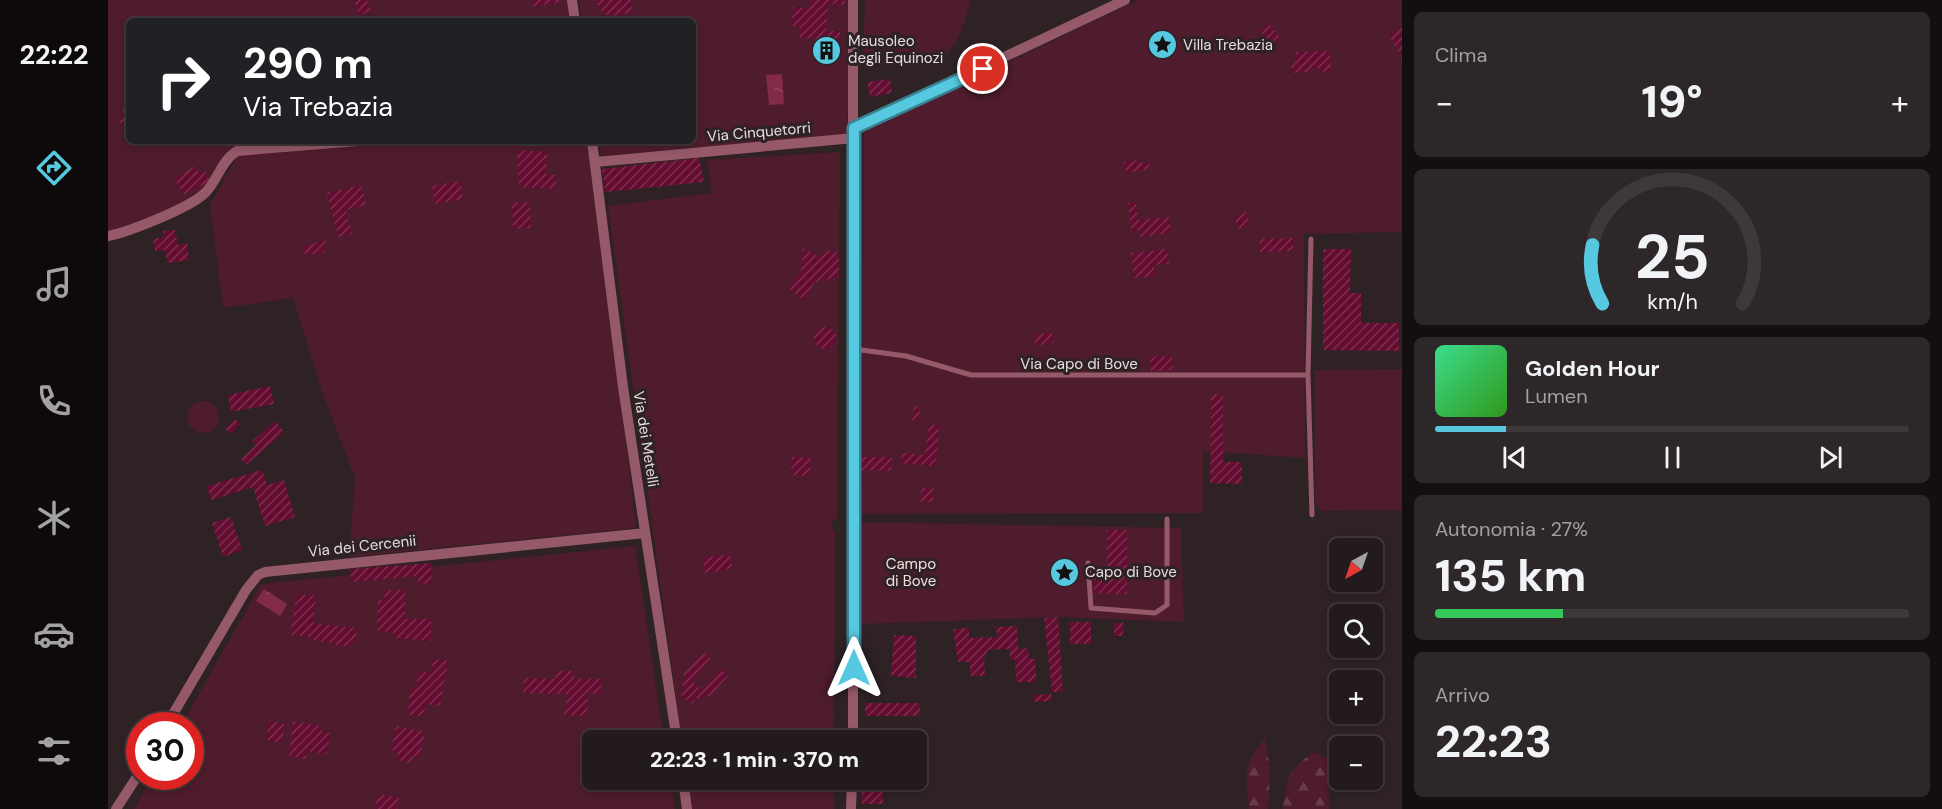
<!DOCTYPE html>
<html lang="it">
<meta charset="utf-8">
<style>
:root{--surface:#221a1c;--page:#2e2729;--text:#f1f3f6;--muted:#a2a1a3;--line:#3f383b;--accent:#56c9e0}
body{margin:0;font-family:"DM Sans",sans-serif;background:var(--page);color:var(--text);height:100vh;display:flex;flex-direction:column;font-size:22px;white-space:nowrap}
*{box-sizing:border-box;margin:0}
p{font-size:20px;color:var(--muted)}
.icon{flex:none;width:33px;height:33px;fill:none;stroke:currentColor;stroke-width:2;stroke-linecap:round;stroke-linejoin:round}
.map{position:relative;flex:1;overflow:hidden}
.side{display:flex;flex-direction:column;gap:12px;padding:12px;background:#130e0f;width:540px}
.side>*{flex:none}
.hud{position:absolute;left:18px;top:18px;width:570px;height:126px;border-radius:9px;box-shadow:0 3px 9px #0003,0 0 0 2px var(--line);background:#202124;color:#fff;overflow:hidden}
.needle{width:39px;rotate:220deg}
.buttons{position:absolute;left:1221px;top:538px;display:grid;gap:12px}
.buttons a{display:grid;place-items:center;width:54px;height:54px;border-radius:9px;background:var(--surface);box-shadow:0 3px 9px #0003,0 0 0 2px var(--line);font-size:30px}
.speed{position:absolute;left:18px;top:712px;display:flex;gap:12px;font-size:30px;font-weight:700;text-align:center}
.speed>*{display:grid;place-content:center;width:78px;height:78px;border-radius:50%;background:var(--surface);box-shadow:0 3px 9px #0003,0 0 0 2px var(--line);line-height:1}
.speed .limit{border:9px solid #d22;background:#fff;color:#111}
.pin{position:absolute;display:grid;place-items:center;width:51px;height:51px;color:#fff;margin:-26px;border:3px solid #fff;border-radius:50%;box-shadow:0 2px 6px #0007}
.me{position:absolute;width:66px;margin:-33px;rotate:0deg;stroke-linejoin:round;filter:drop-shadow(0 0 4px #0008)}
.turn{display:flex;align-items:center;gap:21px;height:126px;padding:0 18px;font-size:27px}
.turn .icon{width:78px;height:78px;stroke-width:2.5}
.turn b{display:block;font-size:42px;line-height:51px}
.big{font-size:45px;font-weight:800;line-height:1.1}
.side .card{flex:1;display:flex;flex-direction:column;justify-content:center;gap:9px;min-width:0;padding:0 21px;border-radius:9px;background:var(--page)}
.side .dial{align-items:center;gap:0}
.dial svg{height:156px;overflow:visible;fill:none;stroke:var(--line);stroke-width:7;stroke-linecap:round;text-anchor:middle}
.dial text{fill:var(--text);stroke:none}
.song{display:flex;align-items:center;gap:18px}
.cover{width:72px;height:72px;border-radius:9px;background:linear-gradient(135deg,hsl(150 70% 55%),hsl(110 70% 35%))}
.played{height:6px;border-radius:3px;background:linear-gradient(90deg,var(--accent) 15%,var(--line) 15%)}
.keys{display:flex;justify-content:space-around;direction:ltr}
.heat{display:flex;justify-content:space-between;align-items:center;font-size:33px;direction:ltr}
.charge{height:9px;border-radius:4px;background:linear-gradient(90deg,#34c759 27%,var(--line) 0)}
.trip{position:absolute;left:474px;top:730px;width:345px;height:60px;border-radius:9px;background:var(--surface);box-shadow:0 3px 9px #0003,0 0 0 2px var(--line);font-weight:800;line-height:60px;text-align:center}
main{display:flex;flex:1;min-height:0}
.tabs{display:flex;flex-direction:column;width:108px;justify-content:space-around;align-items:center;background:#0e0a0b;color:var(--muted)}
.tabs .icon{width:42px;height:42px}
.tabs .active{color:var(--accent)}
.tabs b{font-size:27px;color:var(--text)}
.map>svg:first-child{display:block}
</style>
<main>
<nav class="tabs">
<b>22:22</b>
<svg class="icon active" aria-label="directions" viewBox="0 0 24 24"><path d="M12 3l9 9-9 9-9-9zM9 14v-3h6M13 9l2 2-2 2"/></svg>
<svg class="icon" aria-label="music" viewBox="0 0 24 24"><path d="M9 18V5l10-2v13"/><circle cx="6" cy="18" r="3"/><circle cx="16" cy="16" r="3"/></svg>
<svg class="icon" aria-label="phone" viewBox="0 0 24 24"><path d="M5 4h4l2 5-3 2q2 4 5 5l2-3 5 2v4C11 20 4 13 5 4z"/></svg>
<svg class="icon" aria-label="climate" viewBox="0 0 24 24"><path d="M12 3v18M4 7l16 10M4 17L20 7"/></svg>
<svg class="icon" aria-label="car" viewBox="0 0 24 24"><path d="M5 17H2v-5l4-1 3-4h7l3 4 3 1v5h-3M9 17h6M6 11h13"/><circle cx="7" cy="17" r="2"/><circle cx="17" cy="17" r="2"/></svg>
<svg class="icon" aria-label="filters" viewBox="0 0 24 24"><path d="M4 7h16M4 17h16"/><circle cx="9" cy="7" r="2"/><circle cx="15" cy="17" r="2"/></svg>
</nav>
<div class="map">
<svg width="1294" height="809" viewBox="0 0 1294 809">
<defs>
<pattern id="forest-firs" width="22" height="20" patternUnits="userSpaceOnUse" patternTransform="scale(1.5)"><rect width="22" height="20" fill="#4e1c2c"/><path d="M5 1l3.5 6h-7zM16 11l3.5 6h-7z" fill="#673c4a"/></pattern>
<pattern id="water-ripples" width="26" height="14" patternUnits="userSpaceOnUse" patternTransform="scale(1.5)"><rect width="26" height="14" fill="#822a48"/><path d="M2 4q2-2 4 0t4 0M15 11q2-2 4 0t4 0" fill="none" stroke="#944862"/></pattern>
<pattern id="building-hatch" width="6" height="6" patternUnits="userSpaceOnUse" patternTransform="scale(1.5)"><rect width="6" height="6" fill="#650d31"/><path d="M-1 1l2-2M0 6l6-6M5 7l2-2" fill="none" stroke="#7b304e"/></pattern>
</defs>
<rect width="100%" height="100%" fill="#2e2225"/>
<!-- green -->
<path fill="#4e1c2c" d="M0,0H462L465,21H21V141H483L528,528L241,557L247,478L214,392L185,298L115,308L102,205L131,153L105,182L73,207L6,235L0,231Z
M471,0H742L739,134L493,156L491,141H585V21H474Z
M757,0H863C858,16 853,39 841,51C825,66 777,65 755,67Z
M1030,0H1294V232L1196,234L1197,458L1095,451V513L753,514L756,131Z
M732,152L729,519L724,520V530H727L726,741H574L500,206L604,193L599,160Z
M1294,369V510L1215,511L1207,504V370Z
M79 417a16 16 0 1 1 32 0a16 16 0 1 1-32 0Z
M753,522L1073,528L1076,622L950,617L753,624Z
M527,546L556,741H484V780H562L567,809H26L44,777H82V726H73L153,584Z
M579,780H726V809H583Z"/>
<!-- forest -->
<path fill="url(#forest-firs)" d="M1157,739L1162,769L1160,809H1141C1138,780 1134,761 1157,739Z
M1207,752L1220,759L1221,809H1175C1178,780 1181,767 1207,752Z"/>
<!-- water -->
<path fill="url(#water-ripples)" d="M674,74L676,104L661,105L658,75Z
M156,589L179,604L172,616L148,601Z"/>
<!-- building -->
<path fill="url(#building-hatch)" d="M246,0H259L263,11L251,15Z
M425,0H453V2L426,6Z
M486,0H523L525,13L502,16L495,13Z
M702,0H737V5L720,4L718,31H732V40L692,38V26H684L685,7L701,8Z
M1161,23L1172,38L1163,45L1152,30Z
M1294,28V58L1281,36Z
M712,43H726V57H712Z
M1222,51L1223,71L1211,72V68H1202V72L1184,73L1183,63H1188V52Z
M782,79L784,93L762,97L759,82Z
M17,101L21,102V125L12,123Z
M409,150L439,152L438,174L448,175V189L411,187Z
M591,158L596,182L497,192L494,169Z
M1032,160V163L1041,162L1042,169L1018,173L1016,162Z
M87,166L91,174L96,171L103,181L76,194L66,179Z
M352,181L355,199L327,204L324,186Z
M253,185L258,205L238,210L244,234L230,237L219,193Z
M422,202L423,228L405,229L404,203Z
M1028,202L1030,220L1061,217L1063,233L1032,237L1031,230L1023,231L1020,203Z
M1137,212L1142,224L1131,229L1125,217Z
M67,230L70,245L79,243L81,260L59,263L57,250L47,251L45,239L56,237L55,231Z
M1185,238V251L1152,252V239Z
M218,240L219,244L215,245L217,253L197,255L195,246Z
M695,248L711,257L718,251L731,253V277L707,282L696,301L680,287L693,272Z
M1059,249L1061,264L1046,265L1047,276L1026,278L1023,253Z
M1215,249H1243L1242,293H1253V323H1291V351L1215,350Z
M706 338a11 11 0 1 1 22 0a11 11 0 1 1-22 0Z
M944,332L946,342L928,346L926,335Z
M1064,356L1065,370L1043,371L1042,357Z
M162,386L166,404L123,412L120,395Z
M1103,394L1115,395V462H1134V484L1102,483Z
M806,406L812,407L811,421L804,420Z
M127,419L132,424L122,434L117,429Z
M167,421L176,432L138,465L133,459L148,445L144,441Z
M821,425H831L828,466L793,463L794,453L817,455Z
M684,457L703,458L702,476L683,475Z
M754,457H784L783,471L754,470Z
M154,470L159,485L176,480L187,517L157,526L145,487L103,500L99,486Z
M813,488L826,489L825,502L812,501Z
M123,517L134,550L115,557L104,523Z
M999,530H1019V594L986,593V574H999Z
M622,554L625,568L597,573L595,558Z
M323,563L324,583L310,584V576L243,582L242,569Z
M277,590H297V619H323V641L285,638V632L269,631L270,600H276Z
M189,594L208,596L205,623L249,628L248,642H244V647L226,645V643L203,640V637L182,635Z
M950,617L955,692H944L936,618Z
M962,622H983V644H962Z
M1006,623H1016L1015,636H1006Z
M909,626L910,649L920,648L921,659H927L928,682H908L907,659L902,660V649L879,650V655H876L877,676H862V662H850L845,629L861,628V638L889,637L888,627Z
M786,635L808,636V678L783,676Z
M596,652L603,659L584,681L594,690L613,669L620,676L601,697L598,695L594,699L588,698L584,704L572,694L576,689L574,681L578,677L575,675Z
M325,659L340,661L332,706L317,704L316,716L300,715L302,688L308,689L310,671L323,673Z
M447,671H466V679H494L493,694L480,693L479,716L456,715L460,694L415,693V678L447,679Z
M943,694L944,701L926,702V695Z
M757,703H812V716H757Z
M161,721L177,724L174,743L158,740Z
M185,722L214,726V732L222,733L219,754L199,751L198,759L181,756Z
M288,726L317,732L312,758L305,756L304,763L288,760L290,752L283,750Z
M751,729H774V741H751Z
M754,780H775V804H754Z
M270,794L291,798L289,809H267Z"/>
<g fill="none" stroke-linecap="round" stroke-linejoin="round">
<!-- lane -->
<path stroke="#955969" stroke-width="5" d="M1203,239L1200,375L1204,515
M746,349L798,356L863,375H1200
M980,563L983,608L1047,613L1059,605V519"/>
<!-- street -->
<path stroke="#955969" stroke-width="10" d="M464,0L467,21
M746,128L1017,0
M484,141L515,387L569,741
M488,162L746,138
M0,236C21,232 84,207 98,192C110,179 114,160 129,151L250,141
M58,726L138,590L150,575L157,572L537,533
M745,741V0
M575,780L579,809
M8,809L32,772
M743,809L744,780"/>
</g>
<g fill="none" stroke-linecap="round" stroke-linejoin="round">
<defs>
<path id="route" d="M746,668V128L875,69"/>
</defs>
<!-- route casing -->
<use href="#route" stroke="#388392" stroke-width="15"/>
<!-- route -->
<use href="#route" stroke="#56c9e0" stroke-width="10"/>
</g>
<!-- icons -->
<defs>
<symbol id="sight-disc" viewBox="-11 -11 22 22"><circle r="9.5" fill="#56c9e0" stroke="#2e2225"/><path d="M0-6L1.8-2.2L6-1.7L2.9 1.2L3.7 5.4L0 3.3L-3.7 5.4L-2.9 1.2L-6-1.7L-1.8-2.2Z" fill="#111"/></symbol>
<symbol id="building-disc" viewBox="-11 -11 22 22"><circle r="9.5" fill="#56c9e0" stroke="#2e2225"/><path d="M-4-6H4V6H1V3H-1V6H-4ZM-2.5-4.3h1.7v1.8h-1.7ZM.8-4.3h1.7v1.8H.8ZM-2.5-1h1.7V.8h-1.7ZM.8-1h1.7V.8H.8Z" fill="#111"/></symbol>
</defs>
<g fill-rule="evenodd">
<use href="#sight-disc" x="1038" y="28" width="33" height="33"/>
<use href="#building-disc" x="702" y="34" width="33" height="33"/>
<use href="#sight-disc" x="940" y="556" width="33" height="33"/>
</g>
<g text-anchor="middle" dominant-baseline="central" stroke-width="6" stroke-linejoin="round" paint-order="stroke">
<!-- poi labels -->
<g font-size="15" fill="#e4dcdd" stroke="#2e2225" text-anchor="start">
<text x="740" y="41">Mausoleo<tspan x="740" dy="17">degli Equinozi</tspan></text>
<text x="1075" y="45">Villa Trebazia</text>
<text x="977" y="572">Capo di Bove</text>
</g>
<!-- street labels -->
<g font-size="15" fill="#e4dcdd" stroke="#2e2225">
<text transform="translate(651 132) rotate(-5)">Via Cinquetorri</text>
<text x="971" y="364">Via Capo di Bove</text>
<text transform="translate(538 439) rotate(81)">Via dei Metelli</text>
<text transform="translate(254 546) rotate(-6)">Via dei Cercenii</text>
</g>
<!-- park labels -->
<g font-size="15" fill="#f7dce2" stroke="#2e2225">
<text x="803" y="564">Campo<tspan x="803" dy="17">di Bove</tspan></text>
</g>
</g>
</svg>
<div class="buttons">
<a><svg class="needle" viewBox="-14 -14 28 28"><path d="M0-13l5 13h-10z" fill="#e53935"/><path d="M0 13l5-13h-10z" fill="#a2a1a3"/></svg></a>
<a><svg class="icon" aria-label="search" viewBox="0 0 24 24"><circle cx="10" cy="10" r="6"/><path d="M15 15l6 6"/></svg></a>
<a>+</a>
<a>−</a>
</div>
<div class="speed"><div class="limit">30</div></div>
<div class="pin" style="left:875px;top:69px;background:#d93025"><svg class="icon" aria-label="arrive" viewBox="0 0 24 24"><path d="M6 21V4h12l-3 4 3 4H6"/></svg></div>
<svg class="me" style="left:746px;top:668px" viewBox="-20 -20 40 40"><path d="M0-17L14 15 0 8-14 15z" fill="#56c9e0" stroke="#fff" stroke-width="4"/></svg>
<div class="trip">22:23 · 1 min · 370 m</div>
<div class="hud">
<div class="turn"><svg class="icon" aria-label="right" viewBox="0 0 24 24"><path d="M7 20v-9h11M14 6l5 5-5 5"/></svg><div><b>290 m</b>Via Trebazia</div></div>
</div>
</div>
<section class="side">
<div class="card"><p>Clima</p>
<div class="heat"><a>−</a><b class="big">19°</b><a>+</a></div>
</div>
<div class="card dial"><svg viewBox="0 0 100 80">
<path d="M14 69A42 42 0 1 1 86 69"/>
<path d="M14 69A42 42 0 0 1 9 39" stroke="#56c9e0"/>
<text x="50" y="56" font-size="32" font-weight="700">25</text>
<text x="50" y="72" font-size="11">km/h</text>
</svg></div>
<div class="card">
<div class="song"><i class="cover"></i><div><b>Golden Hour</b><p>Lumen</p></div></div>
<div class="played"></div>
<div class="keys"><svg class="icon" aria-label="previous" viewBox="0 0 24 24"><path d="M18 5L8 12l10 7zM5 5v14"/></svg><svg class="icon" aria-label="pause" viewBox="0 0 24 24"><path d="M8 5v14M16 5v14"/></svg><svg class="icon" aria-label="next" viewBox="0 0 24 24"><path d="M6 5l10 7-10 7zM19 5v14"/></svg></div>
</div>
<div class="card"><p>Autonomia · 27%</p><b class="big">135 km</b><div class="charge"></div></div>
<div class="card"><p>Arrivo</p><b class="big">22:23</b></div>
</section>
</main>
